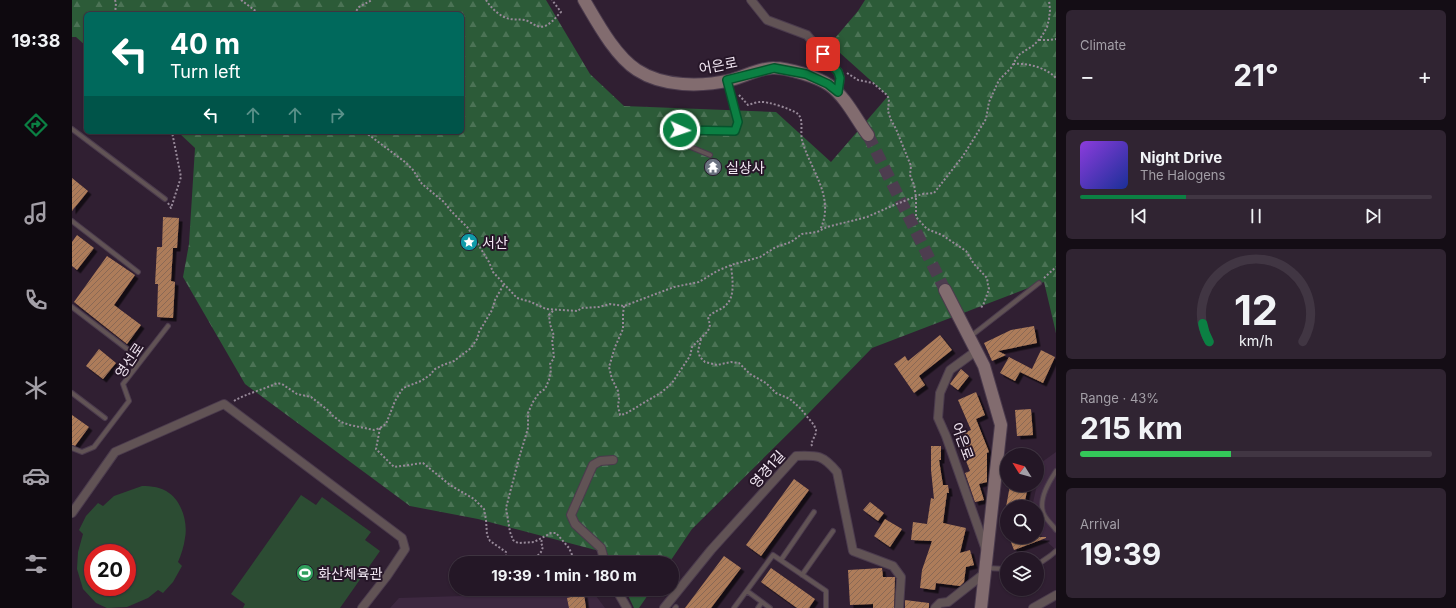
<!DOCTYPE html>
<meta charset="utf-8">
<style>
:root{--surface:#241726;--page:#302432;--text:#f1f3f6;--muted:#a39fa7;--line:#413643;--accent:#0b8043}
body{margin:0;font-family:Inter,"Noto Sans KR",sans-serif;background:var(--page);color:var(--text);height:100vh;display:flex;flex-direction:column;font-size:15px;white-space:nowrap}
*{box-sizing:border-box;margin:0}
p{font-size:13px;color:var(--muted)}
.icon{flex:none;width:22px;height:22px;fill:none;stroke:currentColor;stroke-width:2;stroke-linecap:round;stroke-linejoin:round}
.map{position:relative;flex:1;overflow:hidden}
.drawer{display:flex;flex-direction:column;gap:10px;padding:10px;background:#140d15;width:400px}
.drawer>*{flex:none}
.top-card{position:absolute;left:12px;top:12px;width:380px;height:122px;border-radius:6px;box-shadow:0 1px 3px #0004,0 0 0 1px var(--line);background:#00695c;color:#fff;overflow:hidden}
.needle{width:26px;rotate:307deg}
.fabs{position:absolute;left:928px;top:448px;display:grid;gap:8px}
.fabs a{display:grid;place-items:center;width:44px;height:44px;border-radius:50%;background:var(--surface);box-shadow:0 1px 3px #0004,0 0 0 1px var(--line);font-size:20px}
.speed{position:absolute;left:12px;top:544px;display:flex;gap:8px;font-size:20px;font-weight:700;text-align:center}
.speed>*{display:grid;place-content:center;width:52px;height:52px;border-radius:50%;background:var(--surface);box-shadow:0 1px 3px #0004,0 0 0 1px var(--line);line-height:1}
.speed .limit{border:6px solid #d22;background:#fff;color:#111}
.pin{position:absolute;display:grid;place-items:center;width:34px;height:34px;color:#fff;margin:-17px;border-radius:8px;box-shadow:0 2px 6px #0006}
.me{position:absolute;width:44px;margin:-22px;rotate:93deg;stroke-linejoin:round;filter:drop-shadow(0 0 3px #0008)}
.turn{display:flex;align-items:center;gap:14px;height:84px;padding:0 20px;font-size:18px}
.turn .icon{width:52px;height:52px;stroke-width:2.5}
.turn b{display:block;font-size:28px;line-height:34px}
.lanes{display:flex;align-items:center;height:38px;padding:0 20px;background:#0003;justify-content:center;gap:20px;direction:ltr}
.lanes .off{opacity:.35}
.big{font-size:30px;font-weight:700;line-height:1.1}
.drawer .widget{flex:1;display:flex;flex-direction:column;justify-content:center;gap:6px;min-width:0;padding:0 14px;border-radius:6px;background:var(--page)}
.drawer .dial{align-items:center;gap:0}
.dial svg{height:104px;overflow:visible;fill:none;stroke:var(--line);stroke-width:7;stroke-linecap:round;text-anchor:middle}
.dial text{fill:var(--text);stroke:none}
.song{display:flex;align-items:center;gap:12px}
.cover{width:48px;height:48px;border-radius:6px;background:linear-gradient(135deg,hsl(270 70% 55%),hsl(230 70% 35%))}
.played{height:4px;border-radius:2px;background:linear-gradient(90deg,var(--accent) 30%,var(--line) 30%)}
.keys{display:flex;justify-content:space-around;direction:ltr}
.heat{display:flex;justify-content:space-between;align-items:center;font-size:22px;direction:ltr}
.charge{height:6px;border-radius:3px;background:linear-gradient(90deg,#34c759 43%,var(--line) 0)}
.trip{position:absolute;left:377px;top:556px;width:230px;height:40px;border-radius:20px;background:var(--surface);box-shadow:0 1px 3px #0004,0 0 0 1px var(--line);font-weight:700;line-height:40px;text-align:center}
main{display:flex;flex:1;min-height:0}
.dock{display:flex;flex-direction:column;width:72px;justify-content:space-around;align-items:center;background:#0e090f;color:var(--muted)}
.dock .icon{width:28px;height:28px}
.dock .active{color:var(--accent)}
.dock b{font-size:18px;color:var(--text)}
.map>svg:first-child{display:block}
</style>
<main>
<nav class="dock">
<b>19:38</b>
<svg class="icon active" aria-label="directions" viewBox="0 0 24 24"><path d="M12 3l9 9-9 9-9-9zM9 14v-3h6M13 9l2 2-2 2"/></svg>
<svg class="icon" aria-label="music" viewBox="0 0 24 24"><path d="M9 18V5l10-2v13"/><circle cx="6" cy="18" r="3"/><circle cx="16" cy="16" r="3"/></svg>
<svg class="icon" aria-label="phone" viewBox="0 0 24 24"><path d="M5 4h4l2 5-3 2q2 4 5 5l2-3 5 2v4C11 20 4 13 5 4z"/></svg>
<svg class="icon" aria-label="climate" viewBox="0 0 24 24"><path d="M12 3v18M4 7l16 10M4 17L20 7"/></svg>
<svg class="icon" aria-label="car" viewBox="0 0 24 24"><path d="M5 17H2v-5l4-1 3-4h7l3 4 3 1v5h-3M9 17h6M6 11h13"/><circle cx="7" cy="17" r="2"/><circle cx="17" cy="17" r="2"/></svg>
<svg class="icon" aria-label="filters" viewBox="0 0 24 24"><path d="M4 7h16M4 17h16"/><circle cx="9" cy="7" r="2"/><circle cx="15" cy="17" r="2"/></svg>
</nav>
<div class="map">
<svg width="984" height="608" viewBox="0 0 984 608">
<defs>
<pattern id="forest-firs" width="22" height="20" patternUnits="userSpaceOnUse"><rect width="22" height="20" fill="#2c5b38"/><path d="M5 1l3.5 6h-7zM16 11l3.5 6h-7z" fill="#4b7355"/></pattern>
<pattern id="building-hatch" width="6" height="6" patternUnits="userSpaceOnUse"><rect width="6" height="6" fill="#ad7c5a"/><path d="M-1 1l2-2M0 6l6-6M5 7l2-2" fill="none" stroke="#8a6954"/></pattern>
<filter id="shadow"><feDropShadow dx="3.5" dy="3.5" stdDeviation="0" flood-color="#0009"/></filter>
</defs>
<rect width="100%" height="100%" fill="#301f32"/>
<!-- built -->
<path fill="#3d2840" d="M984,452V550L973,540L965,530V507H960L970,462Z
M521,592L533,608H318L327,598Z"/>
<!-- green -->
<path fill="#2c4c33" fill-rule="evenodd" d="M70,486C79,486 90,487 97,493C110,502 116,523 113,538C112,546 109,555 106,562L110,566L101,582L91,593L86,590L76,598L55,607L35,608L24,603L11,589L5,569L6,552L11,534L7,530L14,516L26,503L31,506L42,496ZM21,553H55V587H21Z
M229,495L244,505L250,497L299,532L293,540L308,551L268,608H171L173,604L159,594Z"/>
<!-- forest -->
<path fill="url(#forest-firs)" d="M0,0H474L518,74L552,106L704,112L759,162L816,96L758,44L786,11L793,0H984V333L972,282L800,348L733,417L620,529L597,563H540L535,553L406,519L338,506L173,384L111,277L117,244L123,148L106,132H390V14H14V46L4,37H0Z
M553,589H580L567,608H562Z"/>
<!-- building -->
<path fill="url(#building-hatch)" filter="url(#shadow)" d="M0,178L16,191L0,211Z
M91,217L107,218L105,248H101L99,281L103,282L101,318L85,317L86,284H83L85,247H90Z
M5,235L22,248L5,270L0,266V242Z
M35,256L63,275L42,305L69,325L55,344L2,302Z
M962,326L965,343L926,351L934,355L920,361L912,343L939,330Z
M868,335L880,350L847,376L853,385L842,393L822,364L833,356L836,361Z
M27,349L44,363L31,379L14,366Z
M969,350L983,357L971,383L948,372L943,381L928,373L937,357L960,369Z
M889,369L897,376L886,390L878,384Z
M904,392L913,415L904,419L917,452L915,453V482L907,484L912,500L903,502L893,473L898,471L884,436L899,430L886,400Z
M959,409L961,435L945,436L943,410Z
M0,415L17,427L3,446L0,445Z
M859,446H869V460H867L871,485H876L877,493H875L871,523L894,528L888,553L898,550L902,565L894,567L892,582L888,586L864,583L863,590L848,588L850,570L860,541L839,540L841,522L855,524L859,498L862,499L859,470Z
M722,479L737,490L689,556L674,545Z
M938,485H956L952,507H934Z
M798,502L812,513L806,521L791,510Z
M813,519L830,529L818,547L802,536Z
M937,537H974V538L942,550Z
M652,556L669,568L639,608H613Z
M699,568L743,599L737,608H725L689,582Z
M810,568L811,577H823L822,608H801V604L778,605L776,570Z
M512,594L514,608H497L495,598Z
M833,600L857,603V608H833Z"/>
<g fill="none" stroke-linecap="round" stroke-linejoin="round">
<!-- secondary-tunnel -->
<path stroke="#4d3d4f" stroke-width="12" stroke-dasharray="12 6" stroke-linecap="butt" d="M796,135L873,290"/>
<defs>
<path id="lane" d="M0,129L93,199
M638,155L604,141L608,130L663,131L666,122L656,83
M0,221L66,272
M0,307L59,352
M899,336L967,283
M0,393L33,418
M0,448L10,452L22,447L57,401L51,384L96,326
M984,471C977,482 967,498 971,512C973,519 980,524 984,530
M709,560L742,512
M965,565L978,556L984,551
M914,568L935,569
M730,575L761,531
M675,591L698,608
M603,608L604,607
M662,608L701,555L754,591V608
M686,608L690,602"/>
<path id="street" d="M679,0L695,20L735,35L766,72L768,78L766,92
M904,351L878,370L868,393L866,418L874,436L914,550
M0,513L43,452L152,404L330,538L333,549L315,576L290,608
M533,563L529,548L503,524L499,515L521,465L528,461L541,460
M544,589L555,608
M592,608L639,550L724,456C746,455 751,455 765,472L781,551L821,566L829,577L827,608
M863,608L868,603L876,602L913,573
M961,608L984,595"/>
<path id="secondary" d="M512,0C525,22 543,56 565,70C591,87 629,87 659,80C671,77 690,67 702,68C716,68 746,77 757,85C774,97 784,119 796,135
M873,290L912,366L929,425L909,608"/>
</defs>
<!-- lane casing -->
<use href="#lane" stroke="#4b3b4d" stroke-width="6"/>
<!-- street casing -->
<use href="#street" stroke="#4b3b4d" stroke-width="10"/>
<!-- secondary casing -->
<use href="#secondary" stroke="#4b3b4d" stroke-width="14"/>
<!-- path -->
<path stroke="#978999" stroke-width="2" stroke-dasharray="2 2" stroke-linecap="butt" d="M43,0L44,3L43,14
M169,0L185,12L194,14
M414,0C419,8 428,17 438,19C443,20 448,19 453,20C460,22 465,29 473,26C480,23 484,17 489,12L480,0
M282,14L287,7L300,0
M967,40H978L984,39
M941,64C956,63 973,67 984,78
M775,73L786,80L801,83L815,95L817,99L816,111L819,120L824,129L839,166L838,175L842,185L844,197V217L855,229L870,235L894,251L902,264L915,278L916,285L917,289L912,303L909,308
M667,95L676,105C680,104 684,102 688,102C695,101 720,109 726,114C732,120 728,132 730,140C738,170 764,197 748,230
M293,132L333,162L341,170L350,184L372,202L379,211L396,228L417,262L421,272L445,298L459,302L474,309L506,311L509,308L527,307L538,304L552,306L602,287L627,282L645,271L659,265L688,257L704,247L719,242L730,234L745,232L755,227L795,217L822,205L850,194L862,193L891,156L914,119L917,102L927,80L939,68L944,59L948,54L962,45L970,36L975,27L977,19L978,10L977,0
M96,203L99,208L109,177L100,132
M972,278L984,267
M552,306L551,314V329L543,347L537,367L540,379L546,391L547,399L546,406L548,415L553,414L590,392L600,383L618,356L620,347L636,331L638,325L636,317C642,311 651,309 654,305C664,296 660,277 659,265
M481,311L477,315L478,324L482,336L480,339L482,358L478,364L479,370L477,380L473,389L467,393L461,402L456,413V428L454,435L447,458L434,508L438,532L441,540L446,543L462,542L479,533H484L497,548L501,557L517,563
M629,339L626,351L628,357L633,362L645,365L659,362L667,363L678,374L694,383L704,393L718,399L728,408L742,425L744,430V433L739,444L741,447
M162,401C175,393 191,390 205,383L210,384L225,394L239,397L257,411L261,416L269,422L278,425L302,430L308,428L314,424L323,401L331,388L349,381L358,375L363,369L371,365L382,361L399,348L405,339L407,332L420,310L423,300L432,284
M308,428L304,449L322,467L351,463L378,485L402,499L412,509L414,520L415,535L418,541L434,552V557L432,563
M450,563L455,558L462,560L469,552L471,547L469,543L470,539"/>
<!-- lane -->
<use href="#lane" stroke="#615355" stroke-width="4"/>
<!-- street -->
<use href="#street" stroke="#615355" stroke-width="8"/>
<!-- secondary -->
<use href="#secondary" stroke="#826c6f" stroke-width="12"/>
</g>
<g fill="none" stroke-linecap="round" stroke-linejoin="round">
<defs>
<path id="route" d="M608,130L663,131L666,122L655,80L702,68L734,74L756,84L766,92L768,78L766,72L751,54"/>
</defs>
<!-- route casing -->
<use href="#route" stroke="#07532c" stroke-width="10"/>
<!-- route -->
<use href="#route" stroke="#0b8043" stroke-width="7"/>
</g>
<!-- icons -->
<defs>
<symbol id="temple-disc" viewBox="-11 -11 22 22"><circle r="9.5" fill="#6b7280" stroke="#261628"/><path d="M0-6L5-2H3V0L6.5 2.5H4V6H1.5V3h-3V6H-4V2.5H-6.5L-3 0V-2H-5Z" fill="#fff"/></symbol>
<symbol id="sight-disc" viewBox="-11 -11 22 22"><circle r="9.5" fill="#0f9aa8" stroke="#261628"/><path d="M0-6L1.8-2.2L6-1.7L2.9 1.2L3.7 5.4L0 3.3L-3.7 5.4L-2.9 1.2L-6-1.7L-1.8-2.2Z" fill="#fff"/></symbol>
<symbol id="stadium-disc" viewBox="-11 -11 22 22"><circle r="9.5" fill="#2e9e5b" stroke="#261628"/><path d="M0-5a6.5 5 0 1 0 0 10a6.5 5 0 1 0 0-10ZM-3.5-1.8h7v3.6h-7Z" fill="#fff"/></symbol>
</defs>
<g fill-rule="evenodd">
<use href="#temple-disc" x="631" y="157" width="20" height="20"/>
<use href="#sight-disc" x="387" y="232" width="20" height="20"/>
<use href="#stadium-disc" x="223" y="563" width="20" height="20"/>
</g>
<g text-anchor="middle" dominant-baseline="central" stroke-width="4" stroke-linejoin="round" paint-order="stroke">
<!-- street labels -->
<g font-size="14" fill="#f1e6f2" stroke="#261628">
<text transform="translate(646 65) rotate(-11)">어은로</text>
<text transform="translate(57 360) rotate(-56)">영선로</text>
<text transform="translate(891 441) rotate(70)">어은로</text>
<text transform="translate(695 469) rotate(-48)">영경1길</text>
</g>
<!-- poi labels -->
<g font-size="14" fill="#f1e6f2" stroke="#261628" text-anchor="start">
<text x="654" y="167">실상사</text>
<text x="410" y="242">서산</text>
<text x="246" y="573">화산체육관</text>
</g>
</g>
</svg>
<div class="fabs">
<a><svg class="needle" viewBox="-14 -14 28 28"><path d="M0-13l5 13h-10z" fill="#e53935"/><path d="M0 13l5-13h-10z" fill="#a39fa7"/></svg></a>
<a><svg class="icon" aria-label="search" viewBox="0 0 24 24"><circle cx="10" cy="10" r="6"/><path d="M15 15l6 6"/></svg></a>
<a><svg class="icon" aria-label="layers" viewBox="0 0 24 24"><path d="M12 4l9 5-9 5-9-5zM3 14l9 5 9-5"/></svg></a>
</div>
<div class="speed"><div class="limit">20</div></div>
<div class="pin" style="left:751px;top:54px;background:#d93025"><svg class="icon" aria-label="arrive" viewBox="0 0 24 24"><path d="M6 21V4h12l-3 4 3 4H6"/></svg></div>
<svg class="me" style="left:608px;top:130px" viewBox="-20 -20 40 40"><circle r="17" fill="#0b8043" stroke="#fff" stroke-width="3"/><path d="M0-11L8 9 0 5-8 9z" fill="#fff"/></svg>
<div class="trip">19:39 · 1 min · 180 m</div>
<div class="top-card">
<div class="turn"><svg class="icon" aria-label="left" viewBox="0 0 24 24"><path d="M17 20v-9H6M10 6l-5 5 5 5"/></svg><div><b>40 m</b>Turn left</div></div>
<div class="lanes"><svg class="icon" aria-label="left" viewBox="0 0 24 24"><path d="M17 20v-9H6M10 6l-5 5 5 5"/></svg><svg class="icon off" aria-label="ahead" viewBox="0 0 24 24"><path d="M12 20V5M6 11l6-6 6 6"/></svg><svg class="icon off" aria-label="ahead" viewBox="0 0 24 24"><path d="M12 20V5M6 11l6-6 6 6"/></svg><svg class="icon off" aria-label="right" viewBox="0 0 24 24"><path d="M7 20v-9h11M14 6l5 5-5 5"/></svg></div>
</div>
</div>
<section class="drawer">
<div class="widget"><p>Climate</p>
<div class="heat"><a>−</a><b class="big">21°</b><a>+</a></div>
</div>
<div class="widget">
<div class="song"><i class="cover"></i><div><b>Night Drive</b><p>The Halogens</p></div></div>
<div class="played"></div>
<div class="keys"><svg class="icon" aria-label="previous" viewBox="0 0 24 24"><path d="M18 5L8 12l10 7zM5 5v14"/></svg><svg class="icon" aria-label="pause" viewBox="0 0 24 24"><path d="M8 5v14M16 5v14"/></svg><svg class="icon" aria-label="next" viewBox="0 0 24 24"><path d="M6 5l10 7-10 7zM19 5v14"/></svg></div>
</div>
<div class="widget dial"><svg viewBox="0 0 100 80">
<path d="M14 69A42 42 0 1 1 86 69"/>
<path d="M14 69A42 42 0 0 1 9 55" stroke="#0b8043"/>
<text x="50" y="56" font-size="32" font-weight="700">12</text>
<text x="50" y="72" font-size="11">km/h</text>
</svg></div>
<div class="widget"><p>Range · 43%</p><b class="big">215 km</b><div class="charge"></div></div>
<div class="widget"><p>Arrival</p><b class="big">19:39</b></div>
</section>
</main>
